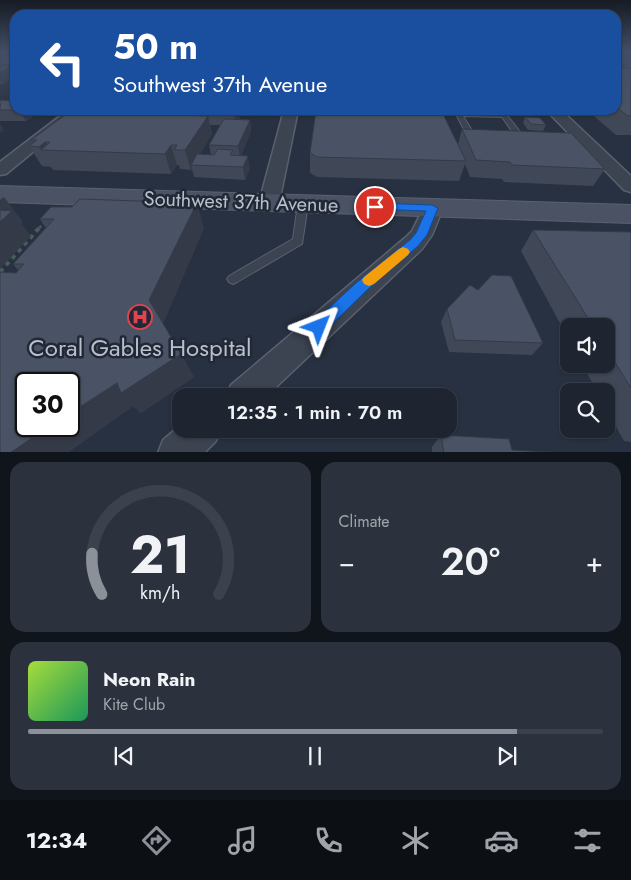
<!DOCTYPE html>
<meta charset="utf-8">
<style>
:root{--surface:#1e2531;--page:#2b313d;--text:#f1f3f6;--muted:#a1a5ab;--line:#3c424d;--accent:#8c9099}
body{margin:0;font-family:Jost,sans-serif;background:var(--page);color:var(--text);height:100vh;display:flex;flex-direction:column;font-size:19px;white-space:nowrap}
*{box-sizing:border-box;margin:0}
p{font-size:16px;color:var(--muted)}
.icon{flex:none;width:28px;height:28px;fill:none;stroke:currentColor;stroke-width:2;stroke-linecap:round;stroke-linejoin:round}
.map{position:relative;height:452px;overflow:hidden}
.side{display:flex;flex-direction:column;gap:10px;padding:10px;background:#10141b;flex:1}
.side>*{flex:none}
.top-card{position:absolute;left:10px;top:10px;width:611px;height:105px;border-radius:15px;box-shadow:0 1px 4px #0004,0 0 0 1px var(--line);background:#1a4fa0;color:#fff;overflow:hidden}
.controls{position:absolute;left:560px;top:318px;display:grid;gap:10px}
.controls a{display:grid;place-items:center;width:55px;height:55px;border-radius:10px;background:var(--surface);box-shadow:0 1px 4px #0004,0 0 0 1px var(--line);font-size:25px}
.speed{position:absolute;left:15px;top:372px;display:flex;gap:10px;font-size:25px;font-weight:700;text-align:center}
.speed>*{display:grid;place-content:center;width:65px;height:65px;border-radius:50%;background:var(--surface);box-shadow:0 1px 4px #0004,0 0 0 1px var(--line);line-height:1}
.speed .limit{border:2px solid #111;border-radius:8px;background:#fff;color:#111}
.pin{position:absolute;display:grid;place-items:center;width:42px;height:42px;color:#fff;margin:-21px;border:2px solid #fff;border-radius:50%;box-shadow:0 1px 5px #0007}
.me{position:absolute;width:55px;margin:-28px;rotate:45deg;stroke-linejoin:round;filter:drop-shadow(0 0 4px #0008)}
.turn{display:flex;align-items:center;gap:18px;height:105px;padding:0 20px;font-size:22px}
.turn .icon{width:65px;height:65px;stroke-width:2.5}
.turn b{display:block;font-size:35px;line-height:42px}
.big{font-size:38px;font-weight:600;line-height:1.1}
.side .tile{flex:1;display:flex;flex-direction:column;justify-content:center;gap:8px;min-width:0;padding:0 18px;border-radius:15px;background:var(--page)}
.side .dial{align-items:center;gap:0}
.dial svg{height:130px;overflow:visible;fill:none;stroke:var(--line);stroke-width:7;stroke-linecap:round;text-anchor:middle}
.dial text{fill:var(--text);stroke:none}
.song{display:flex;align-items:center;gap:15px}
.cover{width:60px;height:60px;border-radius:8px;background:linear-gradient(135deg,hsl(80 70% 55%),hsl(150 70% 35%))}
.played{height:5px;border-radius:2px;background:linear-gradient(90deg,var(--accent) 85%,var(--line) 85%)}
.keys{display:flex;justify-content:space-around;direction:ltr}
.heat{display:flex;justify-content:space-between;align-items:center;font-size:28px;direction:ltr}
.side .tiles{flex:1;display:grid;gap:10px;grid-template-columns:1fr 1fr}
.tile:last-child{grid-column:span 2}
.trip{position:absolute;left:172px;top:388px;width:285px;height:50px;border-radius:15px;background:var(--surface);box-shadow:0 1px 4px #0004,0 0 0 1px var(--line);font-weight:600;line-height:50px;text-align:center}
.dock{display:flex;height:80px;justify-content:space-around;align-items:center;background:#0c0f14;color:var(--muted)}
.dock .icon{width:35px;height:35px}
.dock .current{color:var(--accent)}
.dock b{font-size:22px;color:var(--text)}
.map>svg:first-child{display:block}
</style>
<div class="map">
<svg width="631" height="453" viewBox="0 0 631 453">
<rect width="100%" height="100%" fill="#283141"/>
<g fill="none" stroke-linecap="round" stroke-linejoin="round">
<defs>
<path id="service" d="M457,113L506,114L528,142L524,144H521L502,117L463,116L477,139L470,141L456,114Z
M303,201L308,204L302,244L237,282L233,284L229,282L227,279L229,276L293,239L298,204Z"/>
<path id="minor" d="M68,110H84L6,174L0,175V162Z
M284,110H298L279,203L276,207L269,209L262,207L259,203Z
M546,110H561L631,176V192L624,190Z
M433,202L440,203L443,208L432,235L422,249L275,388L266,396H226L231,385L406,237L412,231L426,203Z
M181,425V429H221L216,441L204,453H158L163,440Z"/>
<path id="secondary" d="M0,186L631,205V223L0,202Z"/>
</defs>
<!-- service casing -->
<use href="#service" stroke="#5a616e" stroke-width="2"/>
<!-- minor casing -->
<use href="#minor" stroke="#5a616e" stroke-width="3"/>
<!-- secondary casing -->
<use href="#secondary" stroke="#5a616e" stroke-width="2"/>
<!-- path-far1 -->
<path stroke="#495b5f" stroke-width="2.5" stroke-dasharray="3 3" stroke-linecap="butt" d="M39,228L46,221"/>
<!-- path -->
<path stroke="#495b5f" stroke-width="4" stroke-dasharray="4.5 4.5" stroke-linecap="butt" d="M0,272L40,227"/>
<!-- service -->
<use href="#service" fill="#3c4351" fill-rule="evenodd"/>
<!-- minor -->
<use href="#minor" fill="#3c4351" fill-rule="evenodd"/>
<!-- secondary -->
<use href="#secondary" fill="#4b5264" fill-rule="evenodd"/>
</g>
<!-- wall -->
<path fill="#404757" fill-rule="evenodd" d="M0,51H15V77L3,84H0Z
M616,51L631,52V135H616L587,110H616V68H626L617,63L618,61H616Z
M0,100L40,112L26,121H0Z
M96,110H184L183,111L168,110V112L166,115H185L184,113L187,110H258V112L240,111V117L239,119L250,120L251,131L241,156L250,168L245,180L194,177L192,169L191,170L180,169L179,165H177L171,174L53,170L51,167L42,166L29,146L33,143L31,140L96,112L95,111ZM210,125H220L209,145L211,155L200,154L212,134Z
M525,117L546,125L543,131L528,130L523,123Z
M462,129L605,169L593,186L504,182L502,179L470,177L465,164L459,181L317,177L310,173V153L458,144Z
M51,207L204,228L163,323L194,377L141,413L133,406L67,453H0L16,273L18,270L13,264L46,228L40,219Z
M533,230L631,232V442L624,441L606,409V391H597L582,364H606V326H569V340L521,251Z
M447,309L543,343L532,355L449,352L441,322Z
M441,435L512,450L565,453H432V447Z"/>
<!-- shaded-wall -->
<path fill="#343a47" d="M15,63V71L12,65Z
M12,66L15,71V77L3,84L0,80V72Z
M19,110H39L40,112L26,121Z
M157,110H167L168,112L159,123L155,112Z
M237,110H239L240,117L236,126L234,114Z
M208,116L212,134L194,165H191L192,169L191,170L185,150Z
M250,120L251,131L240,158L238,146Z
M0,124L4,130L0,133Z
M45,142L50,150H41L39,147Z
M171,145L177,165L171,174L165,154Z
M248,156L250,168L245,180L243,167Z
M4,197L23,222L22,224L31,236L0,269V200Z
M197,203L204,228L163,324L149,300Z
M181,354L194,377L141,413L133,406L67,453H10L50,426H69V414L117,383Z"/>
<!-- building -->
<path fill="#4a5365" stroke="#343a47" d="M0,51H15V57H9H15V63L12,65L0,64V57H2L7,55H0Z
M616,51H631V52H618Z
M622,54H631V59Z
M0,66H12L0,72Z
M616,68H631V116H628L616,107Z
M0,100L15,101V110H20H0V105H1H0Z
M96,110H157L155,112L95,111Z
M187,110H237L234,114L184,113Z
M316,110H441L466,161L317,157L310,153Z
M69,112L208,116L185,150H174L177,145H171L165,154L41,150L50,142H45L39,147L29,146L37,140H31Z
M525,117L540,118L546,125L531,124Z
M224,119L250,120L238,146L209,145Z
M462,129L571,133L605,169L512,165L510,162L476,160Z
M218,149L233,150L230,155L248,156L243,167L191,165L197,154L214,155Z
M80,199L197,203L149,300L181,354L121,393L117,383L69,414V384H26V426H50L10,453H0V272L16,273L24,264H13L54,219H40L51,207H72Z
M0,210L12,211L0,222Z
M533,230L631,232V388L606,348V326H593Z
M492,275L511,276L543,343L455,340L447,309L470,285L478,290Z
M441,435L509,439L512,450L565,453H444Z"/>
<!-- sky -->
<linearGradient id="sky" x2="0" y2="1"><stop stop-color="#161b24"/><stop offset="0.45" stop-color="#424e65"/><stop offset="1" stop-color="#424e65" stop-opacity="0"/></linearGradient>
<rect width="631" height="114" fill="url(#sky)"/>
<!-- route -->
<path fill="#1a73e8" stroke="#114b97" d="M375,203L432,205L438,208L427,235L418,246L366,291L325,331L319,333L314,331L312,327L314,322L356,283L410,240L416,233L426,211L371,209L370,207L371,204Z"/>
<!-- slow -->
<path fill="#f59e0b" d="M403,247L408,249L410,252L408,255L374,284L369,286L364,284L362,280L364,277L399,249Z"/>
<!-- icons -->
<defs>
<symbol id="hospital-ring" viewBox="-11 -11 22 22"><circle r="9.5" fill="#212836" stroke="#e0444e" stroke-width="1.5"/><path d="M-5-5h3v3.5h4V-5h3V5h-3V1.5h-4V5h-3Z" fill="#e0444e"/></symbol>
</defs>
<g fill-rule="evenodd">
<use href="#hospital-ring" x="126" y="303" width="28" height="28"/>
</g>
<g text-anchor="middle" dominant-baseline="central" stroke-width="5" stroke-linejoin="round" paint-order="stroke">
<!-- street labels -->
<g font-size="20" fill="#b9bfcb" stroke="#212836">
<text transform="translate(241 202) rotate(2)">Southwest 37th Avenue</text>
</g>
<!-- near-poi labels -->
<g font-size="24" fill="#b9bfcb" stroke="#212836">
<text x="140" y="347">Coral Gables Hospital</text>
</g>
</g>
</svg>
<div class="controls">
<a><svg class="icon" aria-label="sound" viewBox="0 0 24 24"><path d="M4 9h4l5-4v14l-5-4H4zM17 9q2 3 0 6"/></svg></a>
<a><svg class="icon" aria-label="search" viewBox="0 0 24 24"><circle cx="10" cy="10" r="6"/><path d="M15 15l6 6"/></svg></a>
</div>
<div class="speed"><div class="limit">30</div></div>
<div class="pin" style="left:375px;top:207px;background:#d93025"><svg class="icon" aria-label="arrive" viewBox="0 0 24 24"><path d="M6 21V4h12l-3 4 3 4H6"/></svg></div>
<svg class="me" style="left:319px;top:327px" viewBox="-20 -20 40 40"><path d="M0-17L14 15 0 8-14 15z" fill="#1a73e8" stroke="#fff" stroke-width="4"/></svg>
<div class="trip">12:35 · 1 min · 70 m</div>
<div class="top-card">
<div class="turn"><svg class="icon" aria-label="left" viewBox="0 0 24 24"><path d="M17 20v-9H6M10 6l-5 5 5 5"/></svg><div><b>50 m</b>Southwest 37th Avenue</div></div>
</div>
</div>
<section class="side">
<div class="tiles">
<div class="tile dial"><svg viewBox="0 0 100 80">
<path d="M14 69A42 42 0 1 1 86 69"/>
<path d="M14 69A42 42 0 0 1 8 44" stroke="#8c9099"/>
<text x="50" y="56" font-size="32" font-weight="700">21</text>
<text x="50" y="72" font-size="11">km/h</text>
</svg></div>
<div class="tile"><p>Climate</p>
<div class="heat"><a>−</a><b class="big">20°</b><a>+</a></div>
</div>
<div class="tile">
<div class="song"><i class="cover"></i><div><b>Neon Rain</b><p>Kite Club</p></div></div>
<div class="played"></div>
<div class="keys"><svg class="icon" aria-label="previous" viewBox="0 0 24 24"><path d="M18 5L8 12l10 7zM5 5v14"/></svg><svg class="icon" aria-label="pause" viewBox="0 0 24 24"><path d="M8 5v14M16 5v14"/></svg><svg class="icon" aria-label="next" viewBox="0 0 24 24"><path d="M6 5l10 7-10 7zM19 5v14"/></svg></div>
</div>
</div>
</section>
<nav class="dock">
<b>12:34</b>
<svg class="icon current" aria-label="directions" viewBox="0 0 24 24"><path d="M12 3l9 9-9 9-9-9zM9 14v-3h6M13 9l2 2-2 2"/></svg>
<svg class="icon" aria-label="music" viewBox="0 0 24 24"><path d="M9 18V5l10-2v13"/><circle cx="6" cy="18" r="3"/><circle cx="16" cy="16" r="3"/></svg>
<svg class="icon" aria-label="phone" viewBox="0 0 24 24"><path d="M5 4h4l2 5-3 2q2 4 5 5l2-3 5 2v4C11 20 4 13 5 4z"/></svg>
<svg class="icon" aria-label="climate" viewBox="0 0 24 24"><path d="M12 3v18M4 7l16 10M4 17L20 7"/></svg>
<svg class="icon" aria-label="car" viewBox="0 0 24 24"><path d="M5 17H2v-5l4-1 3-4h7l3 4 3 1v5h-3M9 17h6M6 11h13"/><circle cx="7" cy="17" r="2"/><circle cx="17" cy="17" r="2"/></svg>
<svg class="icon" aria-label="filters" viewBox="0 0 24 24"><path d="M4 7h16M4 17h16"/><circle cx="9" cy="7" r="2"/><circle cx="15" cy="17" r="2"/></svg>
</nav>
